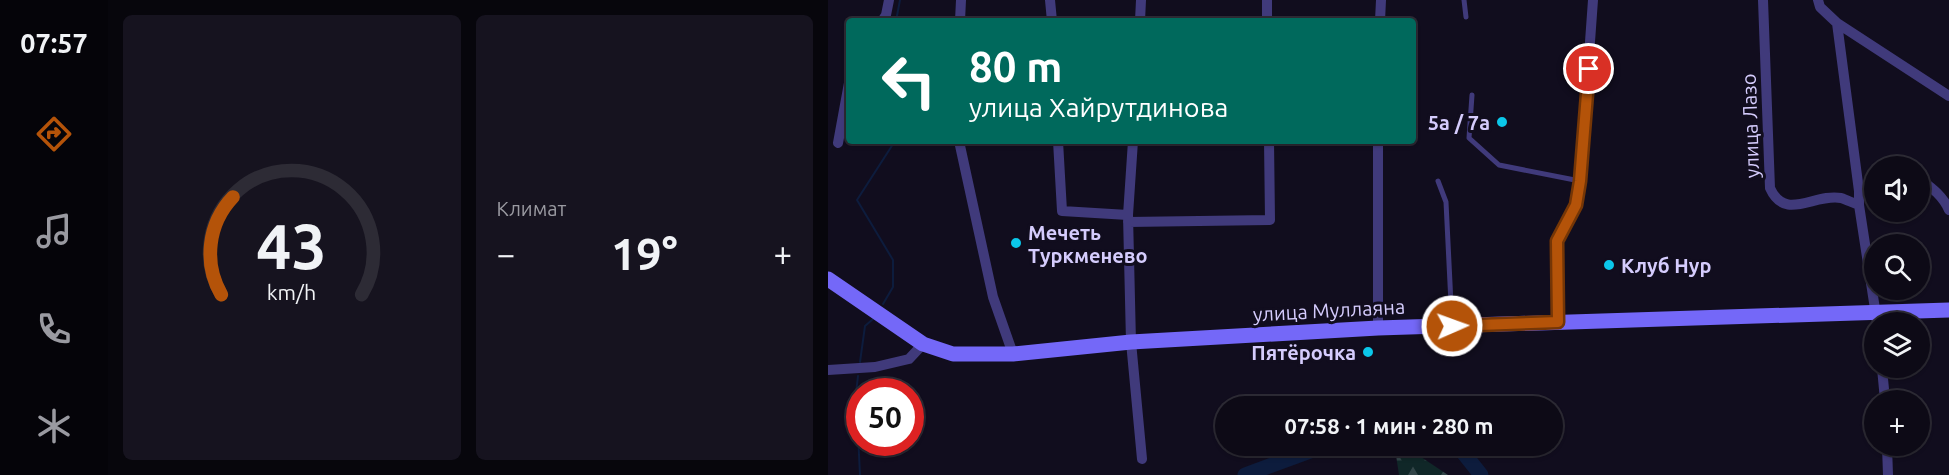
<!DOCTYPE html>
<html lang="ru">
<meta charset="utf-8">
<style>
:root{--surface:#0d0a16;--page:#16131f;--text:#f1f3f6;--muted:#9a9aa1;--line:#2d2b35;--accent:#b45309}
body{margin:0;font-family:Ubuntu,sans-serif;background:var(--page);color:var(--text);height:100vh;display:flex;flex-direction:column;font-size:22px;white-space:nowrap}
*{box-sizing:border-box;margin:0}
p{font-size:20px;color:var(--muted)}
.icon{flex:none;width:33px;height:33px;fill:none;stroke:currentColor;stroke-width:2;stroke-linecap:round;stroke-linejoin:round}
.map{position:relative;flex:1;overflow:hidden}
.panel{display:flex;flex-direction:column;gap:15px;padding:15px;background:#07060c;width:720px}
.panel>*{flex:none}
.banner{position:absolute;left:18px;top:18px;width:570px;height:126px;border-radius:6px;box-shadow:0 2px 4px #0004,0 0 0 2px var(--line);background:#00695c;color:#fff;overflow:hidden}
.fabs{position:absolute;left:1036px;top:156px;display:grid;gap:12px}
.fabs a{display:grid;place-items:center;width:66px;height:66px;border-radius:50%;background:var(--surface);box-shadow:0 2px 4px #0004,0 0 0 2px var(--line);font-size:30px}
.speed{position:absolute;left:18px;top:378px;display:flex;gap:12px;font-size:30px;font-weight:700;text-align:center}
.speed>*{display:grid;place-content:center;width:78px;height:78px;border-radius:50%;background:var(--surface);box-shadow:0 2px 4px #0004,0 0 0 2px var(--line);line-height:1}
.speed .limit{border:9px solid #d22;background:#fff;color:#111}
.pin{position:absolute;display:grid;place-items:center;width:51px;height:51px;color:#fff;margin:-26px;border:3px solid #fff;border-radius:50%;box-shadow:0 2px 6px #0007}
.me{position:absolute;width:66px;margin:-33px;rotate:88deg;stroke-linejoin:round;filter:drop-shadow(0 0 4px #0008)}
.turn{display:flex;align-items:center;gap:21px;height:126px;padding:0 24px;font-size:27px}
.turn .icon{width:78px;height:78px;stroke-width:2.5}
.turn b{display:block;font-size:42px;line-height:51px}
.big{font-size:45px;font-weight:700;line-height:1.1}
.panel .widget{flex:1;display:flex;flex-direction:column;justify-content:center;gap:9px;min-width:0;padding:0 21px;border-radius:9px;background:var(--page)}
.panel .dial{align-items:center;gap:0}
.dial svg{height:156px;overflow:visible;fill:none;stroke:var(--line);stroke-width:7;stroke-linecap:round;text-anchor:middle}
.dial text{fill:var(--text);stroke:none}
.heat{display:flex;justify-content:space-between;align-items:center;font-size:33px;direction:ltr}
.panel .tiles{flex:1;display:grid;gap:15px;grid-template-columns:repeat(2,1fr)}
.trip{position:absolute;left:387px;top:396px;width:348px;height:60px;border-radius:30px;background:var(--surface);box-shadow:0 2px 4px #0004,0 0 0 2px var(--line);font-weight:700;line-height:60px;text-align:center}
main{display:flex;flex:1;min-height:0}
.tab-bar{display:flex;flex-direction:column;width:108px;justify-content:space-around;align-items:center;background:#050409;color:var(--muted)}
.tab-bar .icon{width:42px;height:42px}
.tab-bar .selected{color:var(--accent)}
.tab-bar b{font-size:27px;color:var(--text)}
.map>svg:first-child{display:block}
</style>
<main>
<nav class="tab-bar">
<b>07:57</b>
<svg class="icon selected" aria-label="directions" viewBox="0 0 24 24"><path d="M12 3l9 9-9 9-9-9zM9 14v-3h6M13 9l2 2-2 2"/></svg>
<svg class="icon" aria-label="music" viewBox="0 0 24 24"><path d="M9 18V5l10-2v13"/><circle cx="6" cy="18" r="3"/><circle cx="16" cy="16" r="3"/></svg>
<svg class="icon" aria-label="phone" viewBox="0 0 24 24"><path d="M5 4h4l2 5-3 2q2 4 5 5l2-3 5 2v4C11 20 4 13 5 4z"/></svg>
<svg class="icon" aria-label="climate" viewBox="0 0 24 24"><path d="M12 3v18M4 7l16 10M4 17L20 7"/></svg>
</nav>
<section class="panel">
<div class="tiles">
<div class="widget dial"><svg viewBox="0 0 100 80">
<path d="M14 69A42 42 0 1 1 86 69"/>
<path d="M14 69A42 42 0 0 1 20 19" stroke="#b45309"/>
<text x="50" y="56" font-size="32" font-weight="700">43</text>
<text x="50" y="72" font-size="11">km/h</text>
</svg></div>
<div class="widget"><p>Климат</p>
<div class="heat"><a>−</a><b class="big">19°</b><a>+</a></div>
</div>
</div>
</section>
<div class="map">
<svg width="1121" height="475" viewBox="0 0 1121 475">
<defs>
<pattern id="forest-firs" width="22" height="20" patternUnits="userSpaceOnUse" patternTransform="scale(1.5)"><rect width="22" height="20" fill="#102728"/><path d="M5 1l3.5 6h-7zM16 11l3.5 6h-7z" fill="#324548"/></pattern>
</defs>
<rect width="100%" height="100%" fill="#110d1e"/>
<!-- forest -->
<path fill="url(#forest-firs)" d="M568,455L593,457L620,475H571Z"/>
<g fill="none" stroke-linecap="round" stroke-linejoin="round">
<!-- stream -->
<path stroke="#0d1c3d" stroke-width="2" d="M68,21L72,0
M55,304L65,287V260L29,200L67,141
M32,362L37,326L45,319
M30,376L28,393L32,475"/>
<!-- river -->
<path stroke="#0d1c3d" stroke-width="15" d="M630,446L653,475
M417,475L496,446"/>
<!-- lane -->
<path stroke="#403a7b" stroke-width="5" d="M636,0L638,17
M644,95L641,138L671,165L752,181
M610,181L618,202L624,324"/>
<!-- street -->
<path stroke="#403a7b" stroke-width="10" d="M222,0L224,21
M439,0V21
M935,0L942,188C957,222 986,193 1013,198C1019,200 1025,203 1031,205
M990,0L992,7L1009,23L1121,96
M54,21L58,15L61,0
M132,21L133,0
M312,21L313,0
M552,21L553,0
M1009,23L1031,191V205L1049,322
M131,141L165,297L185,354
M230,141L234,211L300,215
M305,141L300,215L303,342L314,459
M10,143L21,83
M1092,179C1104,188 1115,196 1121,210
M1031,191L1047,184
M300,222L442,220L441,141
M730,322L729,241L748,205L752,181L765,0
M550,328V141
M1054,368L1057,400
M0,370L47,367L81,359L95,344
M1059,446L1060,475"/>
<!-- secondary -->
<path stroke="#7468f8" stroke-width="15" d="M0,279L95,344L125,354H185L303,342L550,328L1121,310"/>
</g>
<g fill="none" stroke-linecap="round" stroke-linejoin="round">
<defs>
<path id="route" d="M624,326L730,322L729,241L748,205L752,181L761,69"/>
</defs>
<!-- route casing -->
<use href="#route" stroke="#753606" stroke-width="15"/>
<!-- route -->
<use href="#route" stroke="#b45309" stroke-width="10"/>
</g>
<!-- markers -->
<g fill="#0bc7ea" stroke="#110d1e" stroke-width="2">
<circle cx="674" cy="122" r="6"/>
<circle cx="188" cy="243" r="6"/>
<circle cx="781" cy="265" r="6"/>
<circle cx="540" cy="352" r="6"/>
</g>
<g text-anchor="middle" dominant-baseline="central" stroke-width="6" stroke-linejoin="round" paint-order="stroke">
<!-- poi labels -->
<g font-size="20" font-weight="bold" fill="#d5ccfd" stroke="#110d1e" text-anchor="end">
<text x="662" y="122">5а / 7а</text>
<text x="200" y="232" text-anchor="start">Мечеть<tspan x="200" dy="23">Туркменево</tspan></text>
<text x="793" y="265" text-anchor="start">Клуб Нур</text>
<text x="528" y="352">Пятёрочка</text>
</g>
<!-- street labels -->
<g font-size="20" fill="#d5ccfd" stroke="#110d1e">
<text transform="translate(922 126) rotate(-92)">улица Лазо</text>
<text transform="translate(501 310) rotate(-3)">улица Муллаяна</text>
</g>
</g>
</svg>
<div class="fabs">
<a><svg class="icon" aria-label="sound" viewBox="0 0 24 24"><path d="M4 9h4l5-4v14l-5-4H4zM17 9q2 3 0 6"/></svg></a>
<a><svg class="icon" aria-label="search" viewBox="0 0 24 24"><circle cx="10" cy="10" r="6"/><path d="M15 15l6 6"/></svg></a>
<a><svg class="icon" aria-label="layers" viewBox="0 0 24 24"><path d="M12 4l9 5-9 5-9-5zM3 14l9 5 9-5"/></svg></a>
<a>+</a>
</div>
<div class="speed"><div class="limit">50</div></div>
<div class="pin" style="left:761px;top:69px;background:#d93025"><svg class="icon" aria-label="arrive" viewBox="0 0 24 24"><path d="M6 21V4h12l-3 4 3 4H6"/></svg></div>
<svg class="me" style="left:624px;top:326px" viewBox="-20 -20 40 40"><circle r="17" fill="#b45309" stroke="#fff" stroke-width="3"/><path d="M0-11L8 9 0 5-8 9z" fill="#fff"/></svg>
<div class="trip">07:58 · 1 мин · 280 m</div>
<div class="banner">
<div class="turn"><svg class="icon" aria-label="left" viewBox="0 0 24 24"><path d="M17 20v-9H6M10 6l-5 5 5 5"/></svg><div><b>80 m</b>улица Хайрутдинова</div></div>
</div>
</div>
</main>
